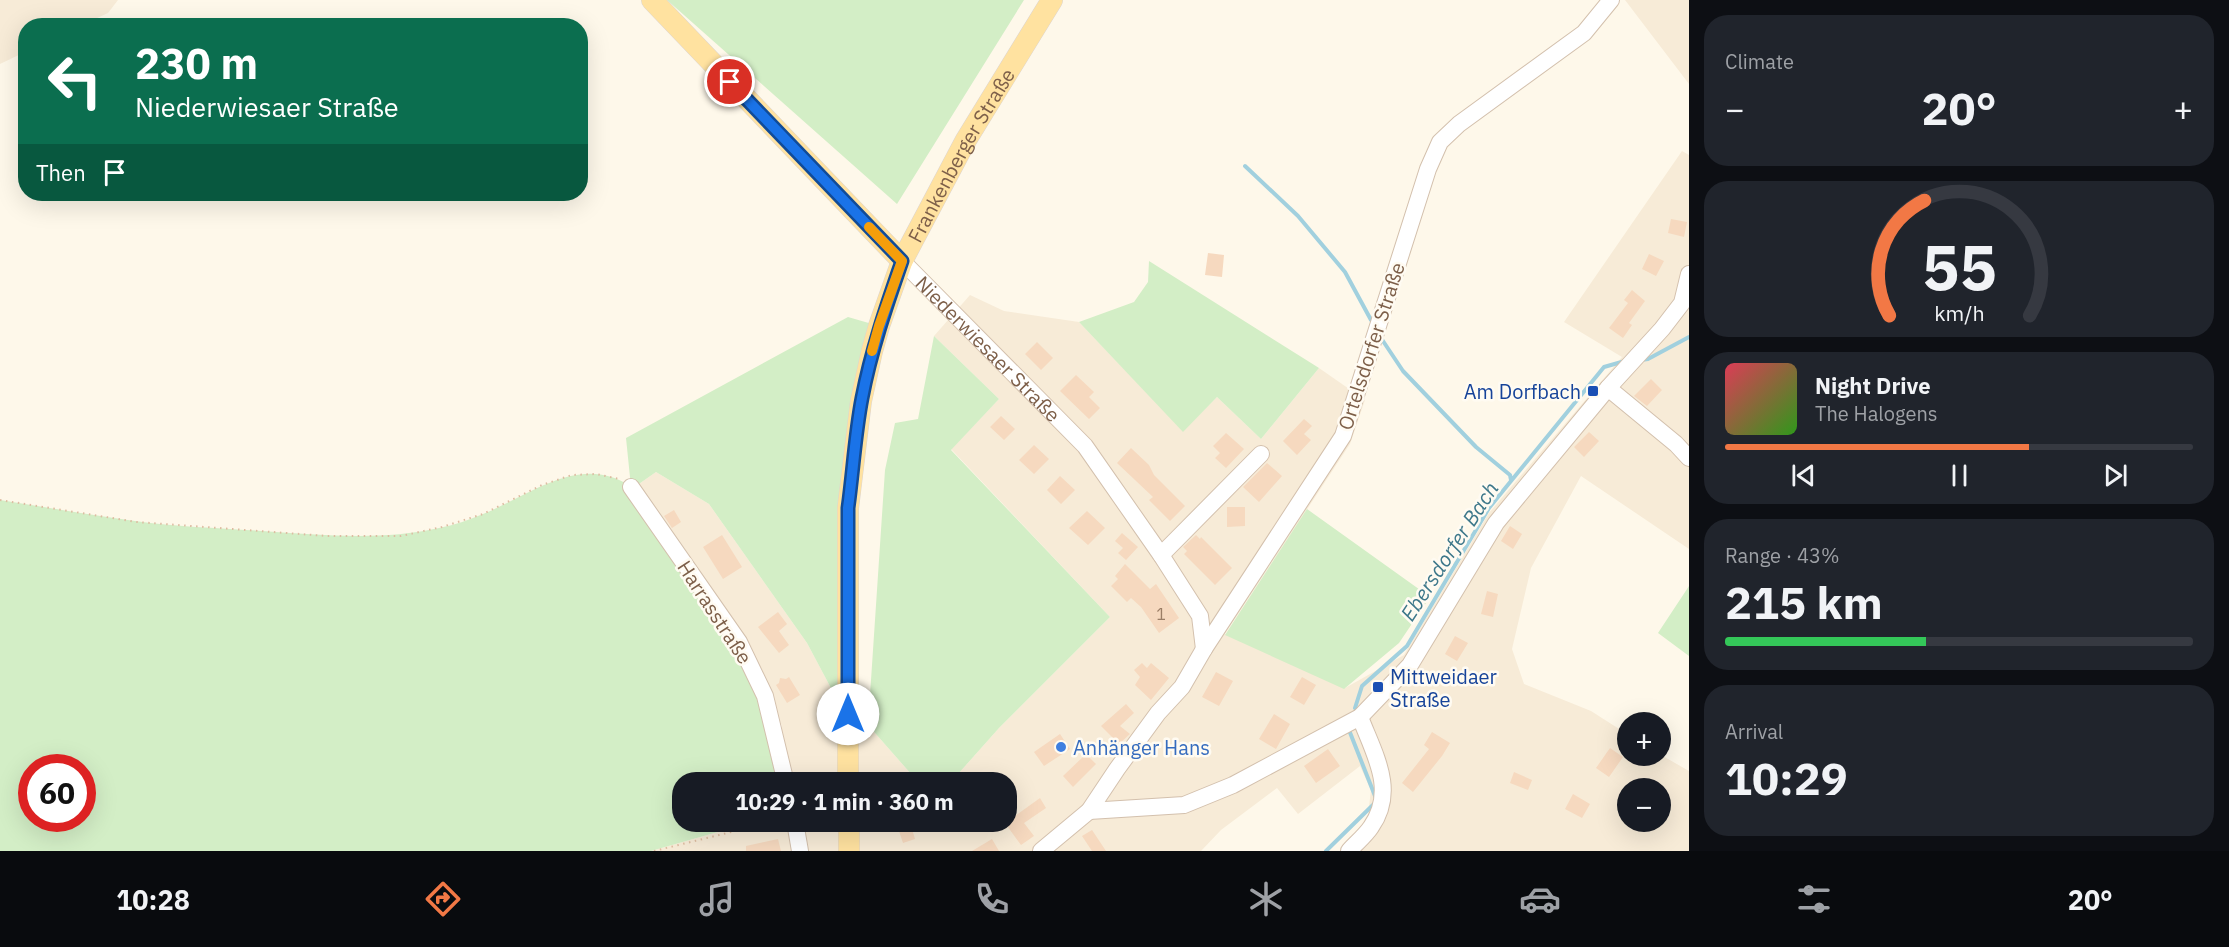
<!DOCTYPE html>
<meta charset="utf-8">
<style>
:root{--surface:#171b24;--page:#20242c;--text:#f1f3f6;--muted:#9ea1a6;--line:#363941;--accent:#f27845}
body{margin:0;font-family:"IBM Plex Sans",sans-serif;background:var(--page);color:var(--text);height:100vh;display:flex;flex-direction:column;font-size:22px;white-space:nowrap}
*{box-sizing:border-box;margin:0}
p{font-size:20px;color:var(--muted)}
.icon{flex:none;width:33px;height:33px;fill:none;stroke:currentColor;stroke-width:2;stroke-linecap:round;stroke-linejoin:round}
.map{position:relative;flex:1;overflow:hidden}
.sheet{display:flex;flex-direction:column;gap:15px;padding:15px;background:#0d0f14;width:540px}
.sheet>*{flex:none}
.banner{position:absolute;left:18px;top:18px;width:570px;height:183px;border-radius:24px;box-shadow:0 6px 24px #0002;background:#0b6e4f;color:#fff;overflow:hidden}
.buttons{position:absolute;left:1617px;top:712px;display:grid;gap:12px}
.buttons a{display:grid;place-items:center;width:54px;height:54px;border-radius:50%;background:var(--surface);box-shadow:0 6px 24px #0002;font-size:30px}
.speed{position:absolute;left:18px;top:754px;display:flex;gap:12px;font-size:30px;font-weight:700;text-align:center}
.speed>*{display:grid;place-content:center;width:78px;height:78px;border-radius:50%;background:var(--surface);box-shadow:0 6px 24px #0002;line-height:1}
.speed .limit{border:9px solid #d22;background:#fff;color:#111}
.pin{position:absolute;display:grid;place-items:center;width:51px;height:51px;color:#fff;margin:-26px;border:3px solid #fff;border-radius:50%;box-shadow:0 2px 6px #0007}
.me{position:absolute;width:66px;margin:-33px;rotate:0deg;stroke-linejoin:round;filter:drop-shadow(0 0 4px #0008)}
.turn{display:flex;align-items:center;gap:21px;height:126px;padding:0 18px;font-size:27px}
.turn .icon{width:78px;height:78px;stroke-width:2.5}
.turn b{display:block;font-size:42px;line-height:51px}
.then{display:flex;align-items:center;height:57px;padding:0 18px;background:#0003;gap:12px;font-size:22px}
.big{font-size:45px;font-weight:700;line-height:1.1}
.sheet .widget{flex:1;display:flex;flex-direction:column;justify-content:center;gap:9px;min-width:0;padding:0 21px;border-radius:24px;background:var(--page)}
.sheet .dial{align-items:center;gap:0}
.dial svg{height:156px;overflow:visible;fill:none;stroke:var(--line);stroke-width:7;stroke-linecap:round;text-anchor:middle}
.dial text{fill:var(--text);stroke:none}
.song{display:flex;align-items:center;gap:18px}
.cover{width:72px;height:72px;border-radius:9px;background:linear-gradient(135deg,hsl(350 70% 55%),hsl(110 70% 35%))}
.played{height:6px;border-radius:3px;background:linear-gradient(90deg,var(--accent) 65%,var(--line) 65%)}
.keys{display:flex;justify-content:space-around;direction:ltr}
.heat{display:flex;justify-content:space-between;align-items:center;font-size:33px;direction:ltr}
.charge{height:9px;border-radius:4px;background:linear-gradient(90deg,#34c759 43%,var(--line) 0)}
.trip{position:absolute;left:672px;top:772px;width:345px;height:60px;border-radius:24px;background:var(--surface);box-shadow:0 6px 24px #0002;font-weight:700;line-height:60px;text-align:center}
.tabs{display:flex;height:96px;justify-content:space-around;align-items:center;background:#090b0e;color:var(--muted)}
.tabs .icon{width:42px;height:42px}
.tabs .active{color:var(--accent)}
.tabs b{font-size:27px;color:var(--text)}
main{display:flex;flex:1;min-height:0}
.map>svg:first-child{display:block}
</style>
<main>
<div class="map">
<svg width="1689" height="851" viewBox="0 0 1689 851">
<rect width="100%" height="100%" fill="#fef8ea"/>
<!-- residential -->
<path fill="#f7ebd7" fill-rule="evenodd" d="M0,0H118L108,13L82,25L26,26L25,52L0,64Z
M1625,0H1689V84Z
M1682,151L1689,155V549L1581,476L1531,568L1512,649L1524,684L1591,711L1627,734L1628,756L1661,755L1689,771V851H1340L1367,823L1371,790L1360,766L1298,814L1277,788L1221,830L1201,851H651L753,822H1006V783H950L999,728L1110,617L951,449L999,399L934,336L970,295L1004,311L1079,322L1183,431L1217,397L1261,439L1319,368L1365,400L1350,444L1225,634L1345,688L1404,655L1489,513L1622,357L1564,322ZM1628,789H1660V822H1628Z
M656,472L709,504L807,643L832,690L868,725L919,783H782V726L751,647L636,486Z"/>
<!-- green -->
<path fill="#d3eec6" fill-rule="evenodd" d="M667,0H1024L897,204Z
M1149,261L1319,368L1261,439L1217,397L1183,432L1079,322L1134,302L1148,282Z
M848,317L879,326L861,401L847,691L832,690L807,643L709,504L656,472L636,486L739,642L786,783H682V822H753L651,851H0V500C45,507 90,515 135,521C177,527 220,528 262,531C322,535 381,541 439,528C454,525 469,520 483,514C529,496 581,452 631,487L626,438ZM32,768H82V819H32Z
M934,336L999,399L951,450L1110,617L999,728L950,783H919L868,725L885,470L895,423L918,419Z
M1307,509L1430,597L1399,643L1344,689L1225,635Z
M1689,586V656L1658,633Z"/>
<g fill="none" stroke-linecap="round" stroke-linejoin="round">
<!-- stream -->
<path stroke="#a1d0de" stroke-width="4" d="M1245,166L1298,216L1345,272L1371,320
M1381,338L1403,371L1476,447L1510,475L1511,480
M1641,360L1648,359L1689,337
M1355,708L1362,686L1407,646L1489,508L1604,367L1625,361
M1326,851L1377,801L1349,730"/>
</g>
<!-- building -->
<path fill="#f6d9bf" d="M1671,219L1687,222L1684,237L1668,233Z
M1208,253L1224,255L1222,277L1205,275Z
M1649,254L1664,261L1656,276L1642,269Z
M1632,290L1645,301L1629,323L1632,325L1623,338L1609,328L1628,303L1624,300Z
M1037,342L1053,358L1041,370L1025,354Z
M1076,375L1094,392L1089,397L1100,408L1089,419L1060,391Z
M1651,379L1662,390L1647,406L1634,396Z
M1001,416L1015,429L1004,440L990,427Z
M1304,419L1312,426L1304,434L1311,440L1297,455L1283,441Z
M1589,432L1599,441L1584,457L1574,447Z
M1226,433L1244,449L1226,468L1215,458L1220,453L1213,446Z
M1034,445L1049,459L1034,474L1019,460Z
M1131,448L1149,465L1154,475L1185,506L1170,521L1149,500L1153,497L1117,463Z
M1267,463L1282,476L1259,502L1243,487Z
M1060,476L1075,490L1061,504L1047,490Z
M1227,507H1245V526L1227,527Z
M674,510L681,522L672,528L664,516Z
M1087,511L1105,528L1088,545L1069,528Z
M1510,526L1522,534L1513,549L1501,541Z
M1122,533L1138,547L1126,560L1118,553L1123,548L1115,541Z
M722,535L742,567L723,579L703,547Z
M1196,535L1200,539L1201,537L1232,568L1215,585L1184,554L1187,551L1183,547Z
M1125,564L1150,589L1156,584L1179,618L1159,633L1141,607L1131,598L1127,602L1111,586L1118,579L1115,576Z
M1487,591L1498,594L1493,617L1481,614Z
M778,612L787,624L779,631L789,645L779,653L758,627Z
M1455,636L1468,643L1457,661L1445,654Z
M1142,663L1147,668L1151,663L1169,678L1151,700L1135,685L1140,677L1134,670Z
M1216,672L1233,681L1219,706L1202,697Z
M789,677L800,695L787,703L776,685L779,683L780,678L786,679Z
M1302,677L1316,685L1304,705L1290,697Z
M1126,704L1134,713L1120,726L1130,734L1119,744L1101,726Z
M1274,714L1290,724L1276,749L1259,739Z
M1432,732L1450,743L1442,756L1413,792L1402,783L1429,749L1424,745Z
M1060,734L1070,749L1044,766L1034,752Z
M1610,748L1623,757L1609,777L1596,768Z
M1328,749L1340,766L1316,783L1304,766Z
M1086,754L1096,764L1073,787L1063,776Z
M1514,772L1532,780L1528,790L1510,783Z
M1573,794L1590,804L1582,818L1565,809Z
M1040,798L1046,808L1024,823L1034,836L1021,845L1005,823Z
M896,822H910L915,839L903,843Z
M1092,830L1106,851H1092L1082,836Z
M778,839L781,851H746V846Z
M992,839L999,851H972Z"/>
<g fill="none" stroke-linecap="round" stroke-linejoin="round">
<defs>
<g id="minor">
<path id="s1" d="M902,261L1085,446L1161,555L1200,616L1204,649"/>
<path d="M1608,388L1676,444L1689,458"/>
<path d="M631,487L739,642L765,696L786,783"/>
<path d="M1161,555L1261,454"/>
<path d="M1089,811L1184,805L1233,785L1360,717L1410,665L1496,523L1608,388L1662,329L1682,303L1689,274"/>
<path d="M795,822L800,851"/>
<path d="M1041,851L1089,811L1117,769L1158,713L1182,687L1204,649L1343,436L1428,169L1440,142L1459,124L1584,33L1611,0"/>
<path d="M1349,851C1356,843 1365,836 1371,827C1397,790 1374,754 1360,717"/>
</g>
<g id="major">
<path d="M652,0L902,261"/>
<path id="s2" d="M848,783V508L861,401L872,351L879,326L902,261L966,140L1052,0"/>
<path d="M849,822V851"/>
</g>
</defs>
<!-- minor casing -->
<use href="#minor" stroke="#d3c0ad" stroke-width="18"/>
<!-- major casing -->
<use href="#major" stroke="#ddd5d0" stroke-width="22"/>
<!-- path -->
<path stroke="#ddbca1" stroke-width="2" stroke-dasharray="1.5 4.5" stroke-linecap="butt" d="M0,500L137,522L327,536H401L442,527L483,514L542,485L572,475L596,474L619,479
M654,851L772,822"/>
<!-- minor -->
<use href="#minor" stroke="#fff" stroke-width="16"/>
<!-- major -->
<use href="#major" stroke="#ffe2a0" stroke-width="21"/>
</g>
<g fill="none" stroke-linecap="round" stroke-linejoin="round">
<defs>
<path id="route" d="M730,82L902,261C886,307 871,351 862,398C855,434 853,472 848,508V714"/>
</defs>
<!-- route casing -->
<use href="#route" stroke="#114b97" stroke-width="15"/>
<!-- route -->
<use href="#route" stroke="#1a73e8" stroke-width="10"/>
<!-- slow -->
<path stroke="#f59e0b" stroke-width="10" d="M869,227L902,261L879,326L872,351"/>
</g>
<!-- markers -->
<g fill="#1a4fb4" stroke="#fffbf2" stroke-width="2">
<rect x="1587" y="385" width="12" height="12" rx="3"/>
<rect x="1372" y="681" width="12" height="12" rx="3"/>
</g>
<circle fill="#3f7fe0" stroke="#fffbf2" stroke-width="2" cx="1061" cy="747" r="6"/>
<g text-anchor="middle" dominant-baseline="central" stroke-width="5" stroke-linejoin="round" paint-order="stroke">
<!-- number labels -->
<g font-size="16" fill="#9b7e66">
<text x="1161" y="614">1</text>
</g>
<!-- street labels -->
<g font-size="20" fill="#7d5f49" stroke="#fffbf2">
<text stroke="none"><textPath href="#s2" startOffset="650">Frankenberger Straße</textPath></text>
<text transform="translate(1371 346) rotate(-72)">Ortelsdorfer Straße</text>
<text stroke="none"><textPath href="#s1" startOffset="123">Niederwiesaer Straße</textPath></text>
<text transform="translate(715 612) rotate(57)">Harrasstraße</text>
</g>
<!-- transit labels -->
<g font-size="20" fill="#164399" stroke="#fffbf2" text-anchor="end">
<text x="1581" y="391">Am Dorfbach</text>
<text x="1390" y="676" text-anchor="start">Mittweidaer<tspan x="1390" dy="23">Straße</tspan></text>
</g>
<!-- shop labels -->
<g font-size="20" fill="#366cbe" stroke="#fffbf2" text-anchor="start">
<text x="1073" y="747">Anhänger Hans</text>
</g>
<!-- water labels -->
<g font-size="21" font-style="italic" fill="#3e788a" stroke="#fffbf2">
<text transform="translate(1449 551) rotate(-57)">Ebersdorfer Bach</text>
</g>
</g>
</svg>
<div class="buttons">
<a>+</a>
<a>−</a>
</div>
<div class="speed"><div class="limit">60</div></div>
<div class="pin" style="left:730px;top:82px;background:#d93025"><svg class="icon" aria-label="arrive" viewBox="0 0 24 24"><path d="M6 21V4h12l-3 4 3 4H6"/></svg></div>
<svg class="me" style="left:848px;top:714px" viewBox="-20 -20 40 40"><circle r="19" fill="#fff"/><path d="M0-13L10 11 0 6-10 11z" fill="#1a73e8"/></svg>
<div class="trip">10:29 · 1 min · 360 m</div>
<div class="banner">
<div class="turn"><svg class="icon" aria-label="left" viewBox="0 0 24 24"><path d="M17 20v-9H6M10 6l-5 5 5 5"/></svg><div><b>230 m</b>Niederwiesaer Straße</div></div>
<div class="then">Then<svg class="icon" aria-label="arrive" viewBox="0 0 24 24"><path d="M6 21V4h12l-3 4 3 4H6"/></svg></div>
</div>
</div>
<section class="sheet">
<div class="widget"><p>Climate</p>
<div class="heat"><a>−</a><b class="big">20°</b><a>+</a></div>
</div>
<div class="widget dial"><svg viewBox="0 0 100 80">
<path d="M14 69A42 42 0 1 1 86 69"/>
<path d="M14 69A42 42 0 0 1 32 10" stroke="#f27845"/>
<text x="50" y="56" font-size="32" font-weight="700">55</text>
<text x="50" y="72" font-size="11">km/h</text>
</svg></div>
<div class="widget">
<div class="song"><i class="cover"></i><div><b>Night Drive</b><p>The Halogens</p></div></div>
<div class="played"></div>
<div class="keys"><svg class="icon" aria-label="previous" viewBox="0 0 24 24"><path d="M18 5L8 12l10 7zM5 5v14"/></svg><svg class="icon" aria-label="pause" viewBox="0 0 24 24"><path d="M8 5v14M16 5v14"/></svg><svg class="icon" aria-label="next" viewBox="0 0 24 24"><path d="M6 5l10 7-10 7zM19 5v14"/></svg></div>
</div>
<div class="widget"><p>Range · 43%</p><b class="big">215 km</b><div class="charge"></div></div>
<div class="widget"><p>Arrival</p><b class="big">10:29</b></div>
</section>
</main>
<nav class="tabs">
<b>10:28</b>
<svg class="icon active" aria-label="directions" viewBox="0 0 24 24"><path d="M12 3l9 9-9 9-9-9zM9 14v-3h6M13 9l2 2-2 2"/></svg>
<svg class="icon" aria-label="music" viewBox="0 0 24 24"><path d="M9 18V5l10-2v13"/><circle cx="6" cy="18" r="3"/><circle cx="16" cy="16" r="3"/></svg>
<svg class="icon" aria-label="phone" viewBox="0 0 24 24"><path d="M5 4h4l2 5-3 2q2 4 5 5l2-3 5 2v4C11 20 4 13 5 4z"/></svg>
<svg class="icon" aria-label="climate" viewBox="0 0 24 24"><path d="M12 3v18M4 7l16 10M4 17L20 7"/></svg>
<svg class="icon" aria-label="car" viewBox="0 0 24 24"><path d="M5 17H2v-5l4-1 3-4h7l3 4 3 1v5h-3M9 17h6M6 11h13"/><circle cx="7" cy="17" r="2"/><circle cx="17" cy="17" r="2"/></svg>
<svg class="icon" aria-label="filters" viewBox="0 0 24 24"><path d="M4 7h16M4 17h16"/><circle cx="9" cy="7" r="2"/><circle cx="15" cy="17" r="2"/></svg>
<b>20°</b>
</nav>
